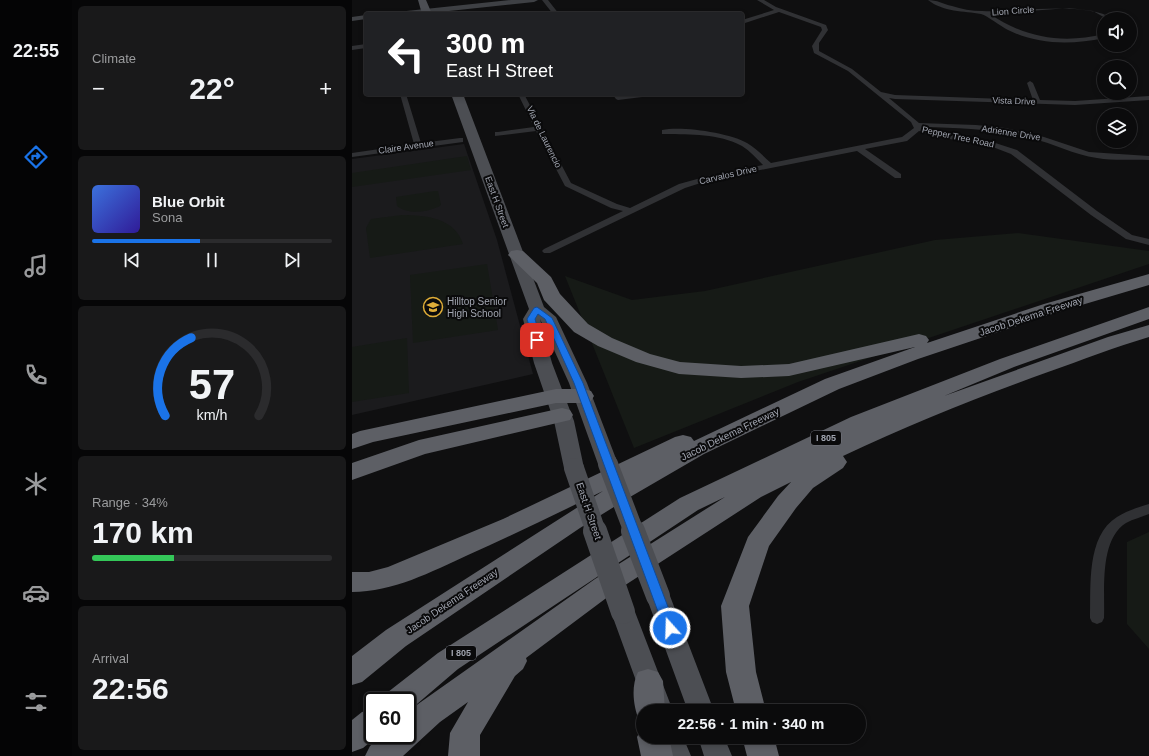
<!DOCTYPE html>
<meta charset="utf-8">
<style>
:root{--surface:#0b0b0c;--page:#19191a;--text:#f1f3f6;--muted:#9a9b9d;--line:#2b2b2d;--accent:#1a73e8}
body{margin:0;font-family:Helvetica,sans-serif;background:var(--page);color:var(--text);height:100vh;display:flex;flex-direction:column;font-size:15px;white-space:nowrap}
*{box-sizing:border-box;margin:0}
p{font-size:13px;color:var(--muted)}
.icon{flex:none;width:22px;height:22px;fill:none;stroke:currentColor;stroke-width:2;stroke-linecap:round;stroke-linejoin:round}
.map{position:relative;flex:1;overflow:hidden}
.side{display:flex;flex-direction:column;gap:6px;padding:6px;background:#060607;width:280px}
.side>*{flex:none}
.hud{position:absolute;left:12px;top:12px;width:380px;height:84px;border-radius:4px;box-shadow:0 2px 6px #0003,0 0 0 1px var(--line);background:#202124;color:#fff;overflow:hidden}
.tools{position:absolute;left:745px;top:12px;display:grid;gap:8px}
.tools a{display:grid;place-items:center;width:40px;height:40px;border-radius:50%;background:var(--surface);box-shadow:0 2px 6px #0003,0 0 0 1px var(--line);font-size:20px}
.speed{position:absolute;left:12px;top:692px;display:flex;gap:8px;font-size:20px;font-weight:700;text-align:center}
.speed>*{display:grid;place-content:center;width:52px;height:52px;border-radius:50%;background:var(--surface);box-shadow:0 2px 6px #0003,0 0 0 1px var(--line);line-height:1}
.speed .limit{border:2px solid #111;border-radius:6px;background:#fff;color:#111}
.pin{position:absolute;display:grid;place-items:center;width:34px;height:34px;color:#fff;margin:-17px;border-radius:8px;box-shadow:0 2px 6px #0006}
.me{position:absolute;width:44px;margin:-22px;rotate:340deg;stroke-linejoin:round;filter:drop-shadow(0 0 3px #0008)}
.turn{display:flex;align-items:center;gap:14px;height:84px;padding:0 16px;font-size:18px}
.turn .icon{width:52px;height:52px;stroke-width:2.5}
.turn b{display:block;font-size:28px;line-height:34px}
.big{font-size:30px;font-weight:600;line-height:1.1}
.side .card{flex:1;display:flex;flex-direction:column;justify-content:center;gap:6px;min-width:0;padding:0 14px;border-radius:6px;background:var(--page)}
.side .dial{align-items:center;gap:0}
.dial svg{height:104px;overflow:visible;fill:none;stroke:var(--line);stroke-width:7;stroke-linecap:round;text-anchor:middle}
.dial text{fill:var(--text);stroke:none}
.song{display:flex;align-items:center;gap:12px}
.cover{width:48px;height:48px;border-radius:6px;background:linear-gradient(135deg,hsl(220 70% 55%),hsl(250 70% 35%))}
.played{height:4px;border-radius:2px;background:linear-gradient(90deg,var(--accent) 45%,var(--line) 45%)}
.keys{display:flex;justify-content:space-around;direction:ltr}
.heat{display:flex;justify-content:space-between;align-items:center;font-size:22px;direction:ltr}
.charge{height:6px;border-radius:3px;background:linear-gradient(90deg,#34c759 34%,var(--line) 0)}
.trip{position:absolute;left:284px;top:704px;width:230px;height:40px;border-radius:20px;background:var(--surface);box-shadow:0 2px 6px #0003,0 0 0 1px var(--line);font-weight:600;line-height:40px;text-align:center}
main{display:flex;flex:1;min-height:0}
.tabs{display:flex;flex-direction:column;width:72px;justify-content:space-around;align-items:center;background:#040405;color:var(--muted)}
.tabs .icon{width:28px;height:28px}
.tabs .selected{color:var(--accent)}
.tabs b{font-size:18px;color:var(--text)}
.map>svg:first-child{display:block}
</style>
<main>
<nav class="tabs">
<b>22:55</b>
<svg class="icon selected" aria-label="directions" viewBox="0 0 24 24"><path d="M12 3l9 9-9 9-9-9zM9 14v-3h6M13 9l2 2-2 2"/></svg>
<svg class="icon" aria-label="music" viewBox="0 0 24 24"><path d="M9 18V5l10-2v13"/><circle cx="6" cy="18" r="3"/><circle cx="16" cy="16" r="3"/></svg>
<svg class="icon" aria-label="phone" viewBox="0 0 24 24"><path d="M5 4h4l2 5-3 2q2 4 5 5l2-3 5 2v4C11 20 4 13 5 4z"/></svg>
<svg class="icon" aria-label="climate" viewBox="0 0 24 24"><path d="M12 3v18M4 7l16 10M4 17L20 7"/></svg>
<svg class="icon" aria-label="car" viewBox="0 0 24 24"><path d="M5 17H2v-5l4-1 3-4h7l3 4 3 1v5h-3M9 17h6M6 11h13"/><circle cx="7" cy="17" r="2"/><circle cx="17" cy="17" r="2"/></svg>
<svg class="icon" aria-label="filters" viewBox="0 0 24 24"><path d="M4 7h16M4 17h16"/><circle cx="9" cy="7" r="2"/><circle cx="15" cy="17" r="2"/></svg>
</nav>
<section class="side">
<div class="card"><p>Climate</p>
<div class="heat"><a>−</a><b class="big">22°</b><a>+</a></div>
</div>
<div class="card">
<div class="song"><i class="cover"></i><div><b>Blue Orbit</b><p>Sona</p></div></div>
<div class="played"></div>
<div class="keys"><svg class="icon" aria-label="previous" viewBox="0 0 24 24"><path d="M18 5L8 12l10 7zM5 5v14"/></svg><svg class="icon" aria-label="pause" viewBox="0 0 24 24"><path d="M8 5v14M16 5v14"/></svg><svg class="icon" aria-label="next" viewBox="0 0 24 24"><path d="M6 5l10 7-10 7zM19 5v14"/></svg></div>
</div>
<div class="card dial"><svg viewBox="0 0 100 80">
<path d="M14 69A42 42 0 1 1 86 69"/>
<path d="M14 69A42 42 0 0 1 34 9" stroke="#1a73e8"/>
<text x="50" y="56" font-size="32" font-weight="700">57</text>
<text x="50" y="72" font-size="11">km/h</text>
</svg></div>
<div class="card"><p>Range · 34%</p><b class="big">170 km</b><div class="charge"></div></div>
<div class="card"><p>Arrival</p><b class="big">22:56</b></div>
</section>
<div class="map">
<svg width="797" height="756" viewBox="0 0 797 756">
<rect width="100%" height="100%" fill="#0f0f10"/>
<!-- built -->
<path fill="#1b1b1d" d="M112,144L145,240L181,374L0,415V159Z"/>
<!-- green -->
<path fill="#161a16" d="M115,156L119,170L0,187V173Z
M83,191H86L89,205L86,207C74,212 57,215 45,206L44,197Z
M50,215C74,215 103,218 111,244L18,258L14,228L19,219Z
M666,233L797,251V264L446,382L282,448L213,276L280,300L353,291L583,240Z
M135,264L146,330L61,343L58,275Z
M55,338L57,393L0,402V347Z
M797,532V649L775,624V542Z"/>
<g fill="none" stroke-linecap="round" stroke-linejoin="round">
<!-- minor -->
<path fill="#303134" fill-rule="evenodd" d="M190,0H196L207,14H201Z
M405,0H412L424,7L474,25L476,30L467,43V51L500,69L529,92L543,95L681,100L675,83L678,81L681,83L688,100L723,101L797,96V100L723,105L543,99L537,98L567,123L624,125L653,128L692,137L737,152L797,156V160C780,159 762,161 745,158C722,155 701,143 678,138C643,129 607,128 572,127L598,135L634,140L665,150L745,211L780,235L797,239V245L774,239L739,215L659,154L633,144L597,139L567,131L555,141L513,149L549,174V178H543L505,151L358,180L333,188L198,253H192L190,251L192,249L271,211L259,208L213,186L184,131L143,136V132H146L182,127L166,94H172L219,183L265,204L278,208L327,184L356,176L411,165C404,158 398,151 390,146C366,133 339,135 313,134H310V130C331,126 377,133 395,143C404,148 411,156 419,163L550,137L562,128L559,122L496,71L462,53L460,46L470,30L469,27L427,12L390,24V20L422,10Z
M576,0C585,0 591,4 600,6C609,9 620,11 630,11C669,13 730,0 762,19H755L741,11L717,8L638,14C673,38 711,44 752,34V38C720,45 686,45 656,30C648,26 636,16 629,14C612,11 591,12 576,0Z
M14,44V48L0,50V46Z
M48,94H54L69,143L108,138H111V142L0,157V153L62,144Z
M260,94H267L268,96L301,94L298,96L266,100L264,99Z
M797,504V514C790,517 781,519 774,523C747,540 753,590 752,618L750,622L745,624L740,622L738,618C739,587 734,536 765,517C774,511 787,507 797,504Z"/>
<!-- secondary -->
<path fill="#3e4044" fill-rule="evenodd" d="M159,0H186L182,2L69,14H41L45,12Z
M14,15V19L0,21V17Z"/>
<!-- primary -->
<path fill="#4c4e53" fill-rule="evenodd" d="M66,0H74L80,14H70Z
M99,94H111L192,307L204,317L235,383L266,464L263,469L256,471L249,469L246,464L217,383L188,319L200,363L222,421L232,468L229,473L222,475L215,473L212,468L202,421L182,363L171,319L177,309Z
M306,587L314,590L318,596L362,711H336L294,596L298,590Z
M271,603L279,605L283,612L321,711H295L259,612L263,605Z
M305,737H331L339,756H311Z
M346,737H372L380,756H352Z"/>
<!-- motorway -->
<path fill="#5d5f65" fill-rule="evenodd" d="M165,250L171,251L199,277L208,294L236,324L260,338L298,354L328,362L389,366L437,364L567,334L574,336L577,340L575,343L692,304L797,274V285L706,312L566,359L487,389L352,454L278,497L228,528L54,646L10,682L0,685V656L34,630L251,491C206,513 161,535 116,555C79,572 41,592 0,592V572H17L36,567L151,519L323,437L331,435L339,437L342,441L473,379L563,347L437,376L389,378L327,374L284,362L246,346L222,332L192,300L185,283L156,255L159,251Z
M797,307V319L662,367L592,396L756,337L797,325V337C763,347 730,360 696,372C627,397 558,424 491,456L495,462L491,468L461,488L444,508L417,546L397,606L404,672L414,711H384L374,672L369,606L396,537L426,496L439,482L409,497L261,593L174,658L175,661L171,669L163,676L128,735V756H96L98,733L116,702L88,722L51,756H13L18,746L31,735H55V714L66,704L243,579L373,497L346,510L106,669L58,710L55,711V701H32L36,692L86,653L328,498L499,417L648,359Z
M204,389H231L239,391L242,396L239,401L231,403H204L21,442L0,449V434L8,431Z
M210,408L218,410L221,415L218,420L73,454L0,480V463L67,440Z
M296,669L306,672L311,681L313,711H291V722L287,720C281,706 279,686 286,672Z
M21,709V735H27L11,748L0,752V720L10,712Z
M290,727L291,737H317L321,756H289L285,737Z
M390,737H422L427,756H395Z"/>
<!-- primary-bridge-far1 -->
<path stroke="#4c4e53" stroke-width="20" d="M256,464L282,532
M222,468L244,532"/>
<!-- primary-bridge -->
<path stroke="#4c4e53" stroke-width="24" d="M243,531L271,612
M281,531L306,596"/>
</g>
<!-- route -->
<path fill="#1a73e8" stroke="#114b97" d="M185,307L200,318L231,383L324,628L322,631L318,633L314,631L312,628L222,383L193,319L186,314L183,319L189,340L185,342L181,340L175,319L182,308Z"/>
<!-- icons -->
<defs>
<symbol id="school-ring" viewBox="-11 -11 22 22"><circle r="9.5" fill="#0a0a0b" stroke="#dfad38" stroke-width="1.5"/><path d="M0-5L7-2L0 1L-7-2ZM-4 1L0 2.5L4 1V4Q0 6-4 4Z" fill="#dfad38"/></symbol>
</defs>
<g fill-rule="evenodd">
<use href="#school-ring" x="70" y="296" width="22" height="22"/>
</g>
<g text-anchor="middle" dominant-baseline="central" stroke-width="4" stroke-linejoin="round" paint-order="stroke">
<!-- far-street labels -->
<g font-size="9" fill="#a1a5b0" stroke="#0a0a0b">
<text transform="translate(661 11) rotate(-4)">Lion Circle</text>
<text transform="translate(662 101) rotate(2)">Vista Drive</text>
<text transform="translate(659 133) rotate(9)">Adrienne Drive</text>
<text transform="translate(192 137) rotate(64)">Via de Laurencio</text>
<text transform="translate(606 137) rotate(12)">Pepper Tree Road</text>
<text transform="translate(54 147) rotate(-8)">Claire Avenue</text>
<text transform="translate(376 175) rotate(-13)">Carvalos Drive</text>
<text transform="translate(145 202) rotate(70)">East H Street</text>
</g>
<!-- shield labels -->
<g fill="#0a0a0b" stroke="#74767e" stroke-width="1">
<rect x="459" y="431" width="30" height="14" rx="3"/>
<rect x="94" y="646" width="30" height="14" rx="3"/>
</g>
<g font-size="9" font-weight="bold" fill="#a1a5b0">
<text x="474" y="438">I 805</text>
<text x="109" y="653">I 805</text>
</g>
<!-- poi labels -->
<g font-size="10" fill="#a1a5b0" stroke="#0a0a0b" text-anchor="start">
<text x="95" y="301">Hilltop Senior<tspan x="95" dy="12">High School</tspan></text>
</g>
<!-- street labels -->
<g font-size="10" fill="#a1a5b0" stroke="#0a0a0b">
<text transform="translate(679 316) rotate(-18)">Jacob Dekema Freeway</text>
<text transform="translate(378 434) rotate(-26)">Jacob Dekema Freeway</text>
<text transform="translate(237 511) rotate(71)">East H Street</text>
<text transform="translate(100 601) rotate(-34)">Jacob Dekema Freeway</text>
</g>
</g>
</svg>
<div class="tools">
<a><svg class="icon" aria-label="sound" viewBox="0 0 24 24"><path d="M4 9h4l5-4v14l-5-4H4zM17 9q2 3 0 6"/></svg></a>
<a><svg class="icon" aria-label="search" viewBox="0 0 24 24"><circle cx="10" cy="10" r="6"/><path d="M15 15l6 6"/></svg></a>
<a><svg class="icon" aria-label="layers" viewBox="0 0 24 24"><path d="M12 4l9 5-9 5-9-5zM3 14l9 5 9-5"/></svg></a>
</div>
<div class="speed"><div class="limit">60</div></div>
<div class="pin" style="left:185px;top:340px;background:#d93025"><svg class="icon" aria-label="arrive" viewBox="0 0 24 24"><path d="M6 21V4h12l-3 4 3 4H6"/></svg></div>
<svg class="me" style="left:318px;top:628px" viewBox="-20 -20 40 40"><circle r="17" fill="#1a73e8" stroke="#fff" stroke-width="3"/><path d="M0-11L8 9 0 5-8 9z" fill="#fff"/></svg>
<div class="trip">22:56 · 1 min · 340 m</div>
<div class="hud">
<div class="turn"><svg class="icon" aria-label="left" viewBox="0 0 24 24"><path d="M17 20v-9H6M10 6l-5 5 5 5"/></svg><div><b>300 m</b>East H Street</div></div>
</div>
</div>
</main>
